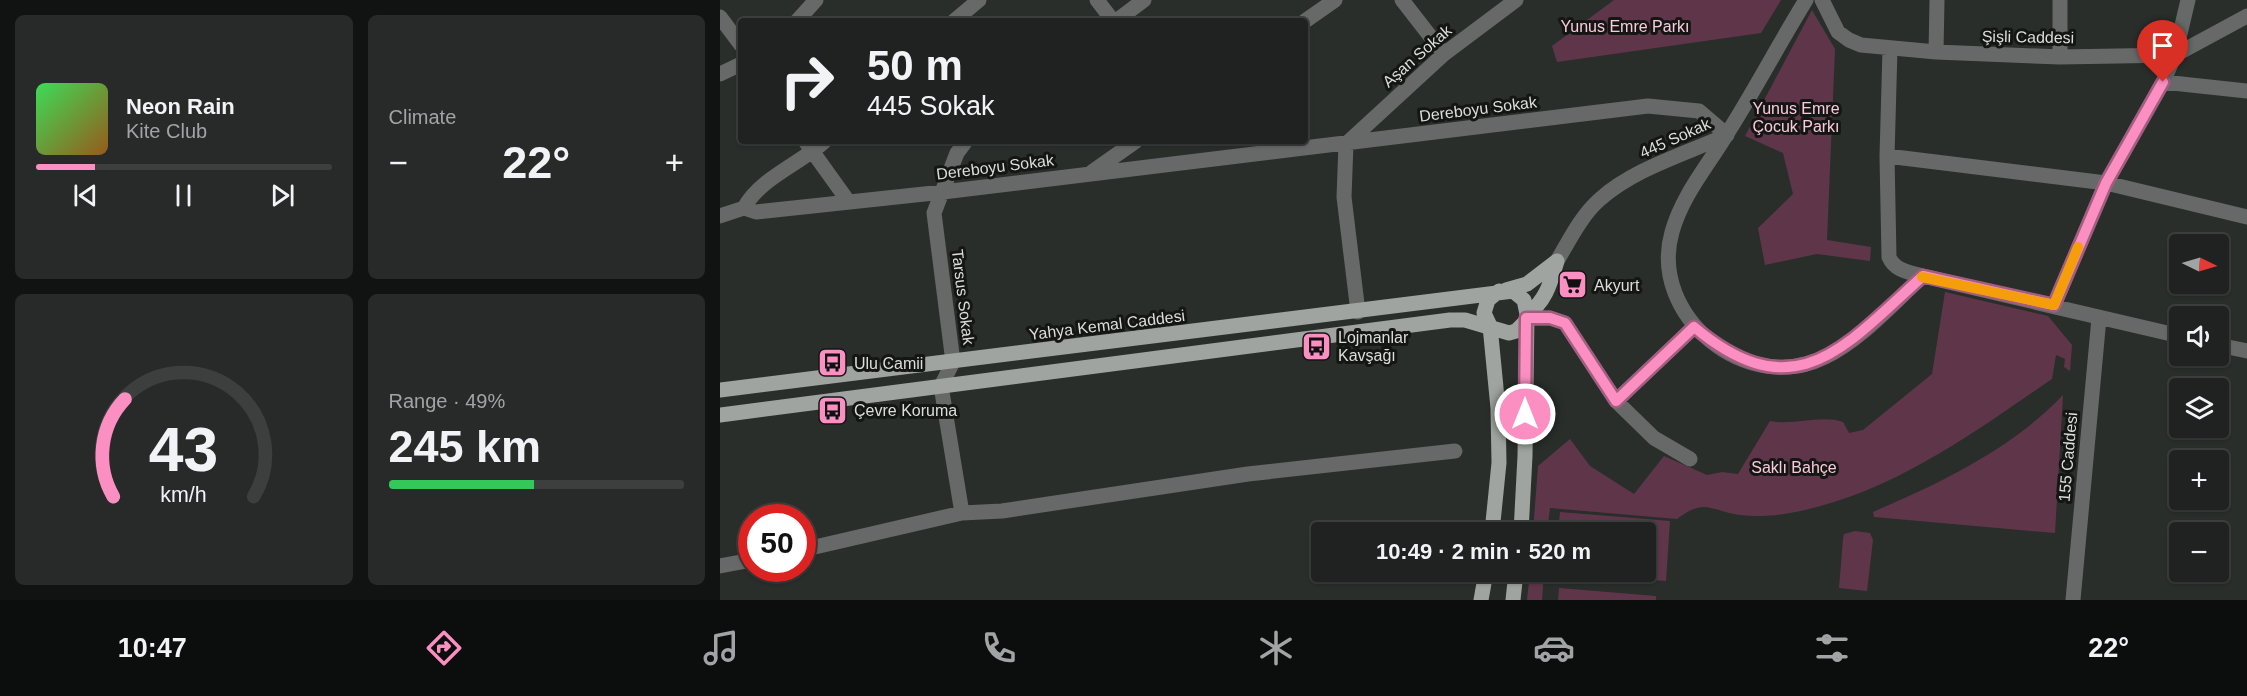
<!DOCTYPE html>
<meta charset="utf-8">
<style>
:root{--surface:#1f2220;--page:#272a29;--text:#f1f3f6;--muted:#a1a4a5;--line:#3c3f3e;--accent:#fc8fc2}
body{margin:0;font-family:Helvetica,sans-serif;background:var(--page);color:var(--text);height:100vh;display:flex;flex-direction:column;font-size:22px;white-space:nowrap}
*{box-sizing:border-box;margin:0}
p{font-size:20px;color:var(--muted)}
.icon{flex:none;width:33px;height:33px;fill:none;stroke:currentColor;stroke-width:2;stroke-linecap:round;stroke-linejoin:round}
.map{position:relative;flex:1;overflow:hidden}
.drawer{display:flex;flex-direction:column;gap:15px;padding:15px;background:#111312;width:720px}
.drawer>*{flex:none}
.banner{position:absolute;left:18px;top:18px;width:570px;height:126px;border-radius:6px;box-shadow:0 2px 4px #0004,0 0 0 2px var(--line);background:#1f2220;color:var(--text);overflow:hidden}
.needle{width:39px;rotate:95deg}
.controls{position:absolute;left:1449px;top:234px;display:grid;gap:12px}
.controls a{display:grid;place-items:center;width:60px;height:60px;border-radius:6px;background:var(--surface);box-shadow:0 2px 4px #0004,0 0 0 2px var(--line);font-size:30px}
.speed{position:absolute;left:18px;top:504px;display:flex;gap:12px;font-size:30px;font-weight:700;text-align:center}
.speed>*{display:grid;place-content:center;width:78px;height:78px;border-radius:50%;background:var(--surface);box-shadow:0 2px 4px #0004,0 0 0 2px var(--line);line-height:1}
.speed .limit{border:9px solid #d22;background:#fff;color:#111}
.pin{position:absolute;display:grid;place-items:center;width:51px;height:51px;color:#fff;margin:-62px -26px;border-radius:50% 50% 50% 0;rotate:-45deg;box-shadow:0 0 6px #0007}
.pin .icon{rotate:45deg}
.me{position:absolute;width:66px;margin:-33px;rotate:0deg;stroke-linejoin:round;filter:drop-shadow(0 0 4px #0008)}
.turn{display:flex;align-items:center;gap:21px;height:126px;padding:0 30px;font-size:27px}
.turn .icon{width:78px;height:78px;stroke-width:2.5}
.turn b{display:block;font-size:42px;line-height:51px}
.big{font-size:45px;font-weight:700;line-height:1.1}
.drawer .tile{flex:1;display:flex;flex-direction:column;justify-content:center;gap:9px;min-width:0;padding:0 21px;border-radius:9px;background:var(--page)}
.drawer .dial{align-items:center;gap:0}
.dial svg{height:156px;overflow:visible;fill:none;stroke:var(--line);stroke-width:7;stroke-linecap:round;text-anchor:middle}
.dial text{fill:var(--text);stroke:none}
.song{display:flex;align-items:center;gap:18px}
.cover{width:72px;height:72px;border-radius:9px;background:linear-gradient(135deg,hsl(130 70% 55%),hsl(30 70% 35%))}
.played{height:6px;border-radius:3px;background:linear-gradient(90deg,var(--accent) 20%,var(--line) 20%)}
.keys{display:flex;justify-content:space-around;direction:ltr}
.heat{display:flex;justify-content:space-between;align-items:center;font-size:33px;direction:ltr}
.charge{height:9px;border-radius:4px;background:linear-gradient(90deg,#34c759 49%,var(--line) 0)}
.drawer .tiles{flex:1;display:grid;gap:15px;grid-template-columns:repeat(2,1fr)}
.trip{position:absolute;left:591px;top:522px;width:345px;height:60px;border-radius:6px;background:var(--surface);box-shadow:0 2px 4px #0004,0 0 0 2px var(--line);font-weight:700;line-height:60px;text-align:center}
.menu{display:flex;height:96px;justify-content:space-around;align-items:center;background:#0c0e0d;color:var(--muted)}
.menu .icon{width:42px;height:42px}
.menu .on{color:var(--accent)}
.menu b{font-size:27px;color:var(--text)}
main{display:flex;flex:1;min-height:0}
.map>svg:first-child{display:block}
</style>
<main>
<section class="drawer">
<div class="tiles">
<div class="tile">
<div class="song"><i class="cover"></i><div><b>Neon Rain</b><p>Kite Club</p></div></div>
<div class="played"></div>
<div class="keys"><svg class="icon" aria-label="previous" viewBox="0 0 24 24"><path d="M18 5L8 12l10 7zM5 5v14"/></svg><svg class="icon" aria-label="pause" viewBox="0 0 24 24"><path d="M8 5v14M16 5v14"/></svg><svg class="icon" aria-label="next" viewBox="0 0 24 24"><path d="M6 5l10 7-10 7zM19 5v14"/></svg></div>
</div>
<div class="tile"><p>Climate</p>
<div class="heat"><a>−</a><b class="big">22°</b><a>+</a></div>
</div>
<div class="tile dial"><svg viewBox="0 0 100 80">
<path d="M14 69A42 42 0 1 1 86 69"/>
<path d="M14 69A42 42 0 0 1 20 19" stroke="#fc8fc2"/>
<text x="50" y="56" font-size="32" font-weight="700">43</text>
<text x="50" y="72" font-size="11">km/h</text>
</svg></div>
<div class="tile"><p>Range · 49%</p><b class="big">245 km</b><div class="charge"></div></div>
</div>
</section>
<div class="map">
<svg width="1527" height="600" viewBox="0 0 1527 600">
<rect width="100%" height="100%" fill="#292e2b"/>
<!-- green -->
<path fill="#5f3649" d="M894,0H1061L1041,33L837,62L832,46Z
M1092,10L1115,49L1107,240L1151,247L1150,261L1097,254L1045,265L1038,228L1073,194L1063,153L1025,136Z
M1225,292L1328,316L1352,345L1350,371L1344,367L1345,359L1336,355L1332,379C1250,435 1170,495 1070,513C1053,516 1037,517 1020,515C990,511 986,497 957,519L830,508L827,532H813L818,466L850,439L870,466L914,494L944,456L987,475L1002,472L1018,474L1050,421C1074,426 1101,414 1123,422L1129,433L1143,430L1212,374Z
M1343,395L1335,533L1154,517L1153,512C1220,483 1292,449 1343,395Z
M840,512L950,521L946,581L835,572H926V532H838Z
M1135,531L1150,533L1153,540L1147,591L1119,588L1123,539L1124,534Z
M810,572H824L822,600H807Z
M839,588L936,596V600H838Z"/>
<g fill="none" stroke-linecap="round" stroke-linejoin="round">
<!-- minor -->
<path stroke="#666967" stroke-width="15" d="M377,0L393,21
M682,0L724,54
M1086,0C1058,45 1034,92 1005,137C986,168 962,196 952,232C928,316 1027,396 1105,357C1142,339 1172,304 1203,276
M1102,0L1118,32L1129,40L1141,45L1216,52L1340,57L1455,55L1527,16
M0,17L21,45
M77,21L96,0
M234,21L259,0
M396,21L424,0
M585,21L615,0
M1170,49L1167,156L1169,257C1175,271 1189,272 1203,276L1460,336
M1216,52L1217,0
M1340,57V0
M0,74L21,64
M1443,82L1527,91
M85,141L128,201
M1167,156L1386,183L1527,217
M372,172L416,141
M24,208L36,212L223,192L928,106L979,111L1007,135
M0,216L24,208C40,178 80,164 105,141
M837,261C849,241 861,216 879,200C913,169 965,154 1007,135
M1334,305L1386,183L1443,82L1455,55L1468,0
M638,312L624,197L626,144L724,54L796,0
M806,318H830L845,323L896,401L934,438L970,459
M1498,345L1527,351
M896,401L974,327
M242,513L221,386L233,362L214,213L237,153L246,141
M82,550L242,513L282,511L528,474L735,451
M0,566L32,560
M1353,600L1379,318"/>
<!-- major -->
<path stroke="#9fa4a0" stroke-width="15" d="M786,290L807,284L837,261
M807,314C826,302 831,281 837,261
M0,390L793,291L804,300L807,314L805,456L801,532
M0,415L730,320H745L789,333L796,331L806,321
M772,532L779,463L778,408L770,326L764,313L768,300L779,291
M761,600L766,572
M793,600L796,572"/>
</g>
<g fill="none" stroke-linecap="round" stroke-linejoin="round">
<defs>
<path id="route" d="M805,414L806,318H830L845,323L896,401L974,327C1076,412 1124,347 1203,276L1334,305L1386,183L1443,82"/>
</defs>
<!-- route casing -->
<use href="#route" stroke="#a45d7e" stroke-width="15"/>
<!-- route -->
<use href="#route" stroke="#fc8fc2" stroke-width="10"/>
<!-- slow -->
<path stroke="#f59e0b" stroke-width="10" d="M1202,277L1334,305L1358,247"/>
</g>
<!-- icons -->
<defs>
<symbol id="supermarket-square" viewBox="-11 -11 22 22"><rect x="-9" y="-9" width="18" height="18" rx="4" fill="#fc8fc2" stroke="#141614"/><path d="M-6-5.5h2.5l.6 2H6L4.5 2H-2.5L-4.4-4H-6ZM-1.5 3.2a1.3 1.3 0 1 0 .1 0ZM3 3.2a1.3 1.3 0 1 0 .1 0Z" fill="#111"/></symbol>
<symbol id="bus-square" viewBox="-11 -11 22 22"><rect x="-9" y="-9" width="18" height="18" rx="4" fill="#fc8fc2" stroke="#141614"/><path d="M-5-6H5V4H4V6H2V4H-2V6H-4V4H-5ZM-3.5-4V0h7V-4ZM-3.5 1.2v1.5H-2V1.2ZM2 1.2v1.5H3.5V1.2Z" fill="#111"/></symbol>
</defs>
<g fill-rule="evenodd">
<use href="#supermarket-square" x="836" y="268" width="33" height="33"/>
<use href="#bus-square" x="580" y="330" width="33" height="33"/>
<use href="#bus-square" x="96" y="346" width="33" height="33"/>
<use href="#bus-square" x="96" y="394" width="33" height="33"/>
</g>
<g text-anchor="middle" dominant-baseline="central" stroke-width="6" stroke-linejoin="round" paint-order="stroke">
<!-- park labels -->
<g font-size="16" fill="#f9cadd" stroke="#141614">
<text x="905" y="26">Yunus Emre Parkı</text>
<text x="1076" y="108">Yunus Emre<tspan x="1076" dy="18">Çocuk Parkı</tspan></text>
<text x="1074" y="467">Saklı Bahçe</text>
</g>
<!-- street labels -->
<g font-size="16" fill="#dbdedc" stroke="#141614">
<text transform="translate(1308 37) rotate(1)">Şişli Caddesi</text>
<text transform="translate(697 56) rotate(-41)">Aşan Sokak</text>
<text transform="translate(758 109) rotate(-7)">Dereboyu Sokak</text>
<text transform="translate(955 138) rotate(-24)">445 Sokak</text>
<text transform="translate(275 167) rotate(-7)">Dereboyu Sokak</text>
<text transform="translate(243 297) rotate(83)">Tarsus Sokak</text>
<text transform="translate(387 325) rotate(-7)">Yahya Kemal Caddesi</text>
<text transform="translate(1348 457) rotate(-85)">155 Caddesi</text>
</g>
<!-- poi labels -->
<g font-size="16" fill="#dbdedc" stroke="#141614" text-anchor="start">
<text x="874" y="285">Akyurt</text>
<text x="618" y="337">Lojmanlar<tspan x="618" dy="18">Kavşağı</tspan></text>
<text x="134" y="363">Ulu Camii</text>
<text x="134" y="410">Çevre Koruma</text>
</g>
</g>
</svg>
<div class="controls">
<a><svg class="needle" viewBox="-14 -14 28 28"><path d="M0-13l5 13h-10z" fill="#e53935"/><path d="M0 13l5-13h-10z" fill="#a1a4a5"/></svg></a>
<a><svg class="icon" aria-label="sound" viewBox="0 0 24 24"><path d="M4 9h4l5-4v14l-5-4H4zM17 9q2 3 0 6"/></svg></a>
<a><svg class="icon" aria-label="layers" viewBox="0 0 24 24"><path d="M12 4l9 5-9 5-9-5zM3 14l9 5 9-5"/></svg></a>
<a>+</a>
<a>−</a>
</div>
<div class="speed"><div class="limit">50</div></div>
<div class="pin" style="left:1443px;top:82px;background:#d93025"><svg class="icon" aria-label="arrive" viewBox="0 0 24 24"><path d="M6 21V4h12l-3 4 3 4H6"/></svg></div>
<svg class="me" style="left:805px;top:414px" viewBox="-20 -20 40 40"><circle r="17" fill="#fc8fc2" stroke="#fff" stroke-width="3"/><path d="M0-11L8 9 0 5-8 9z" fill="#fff"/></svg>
<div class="trip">10:49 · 2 min · 520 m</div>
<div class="banner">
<div class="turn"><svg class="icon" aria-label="right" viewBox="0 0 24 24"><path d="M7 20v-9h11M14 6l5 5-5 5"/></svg><div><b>50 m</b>445 Sokak</div></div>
</div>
</div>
</main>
<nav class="menu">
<b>10:47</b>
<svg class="icon on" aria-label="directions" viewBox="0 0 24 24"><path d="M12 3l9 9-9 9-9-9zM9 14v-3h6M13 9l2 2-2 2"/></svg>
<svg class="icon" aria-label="music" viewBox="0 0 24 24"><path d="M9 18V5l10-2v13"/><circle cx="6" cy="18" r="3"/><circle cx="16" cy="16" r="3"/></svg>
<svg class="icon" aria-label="phone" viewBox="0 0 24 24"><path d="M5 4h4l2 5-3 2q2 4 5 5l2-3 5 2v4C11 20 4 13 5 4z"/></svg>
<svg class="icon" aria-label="climate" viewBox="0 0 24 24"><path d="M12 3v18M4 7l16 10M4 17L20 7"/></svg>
<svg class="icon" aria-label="car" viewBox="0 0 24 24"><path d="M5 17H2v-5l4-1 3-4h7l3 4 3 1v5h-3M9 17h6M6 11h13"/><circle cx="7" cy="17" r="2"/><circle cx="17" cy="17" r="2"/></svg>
<svg class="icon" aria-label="filters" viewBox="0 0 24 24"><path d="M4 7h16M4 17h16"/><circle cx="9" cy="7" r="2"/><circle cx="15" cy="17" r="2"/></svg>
<b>22°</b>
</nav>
